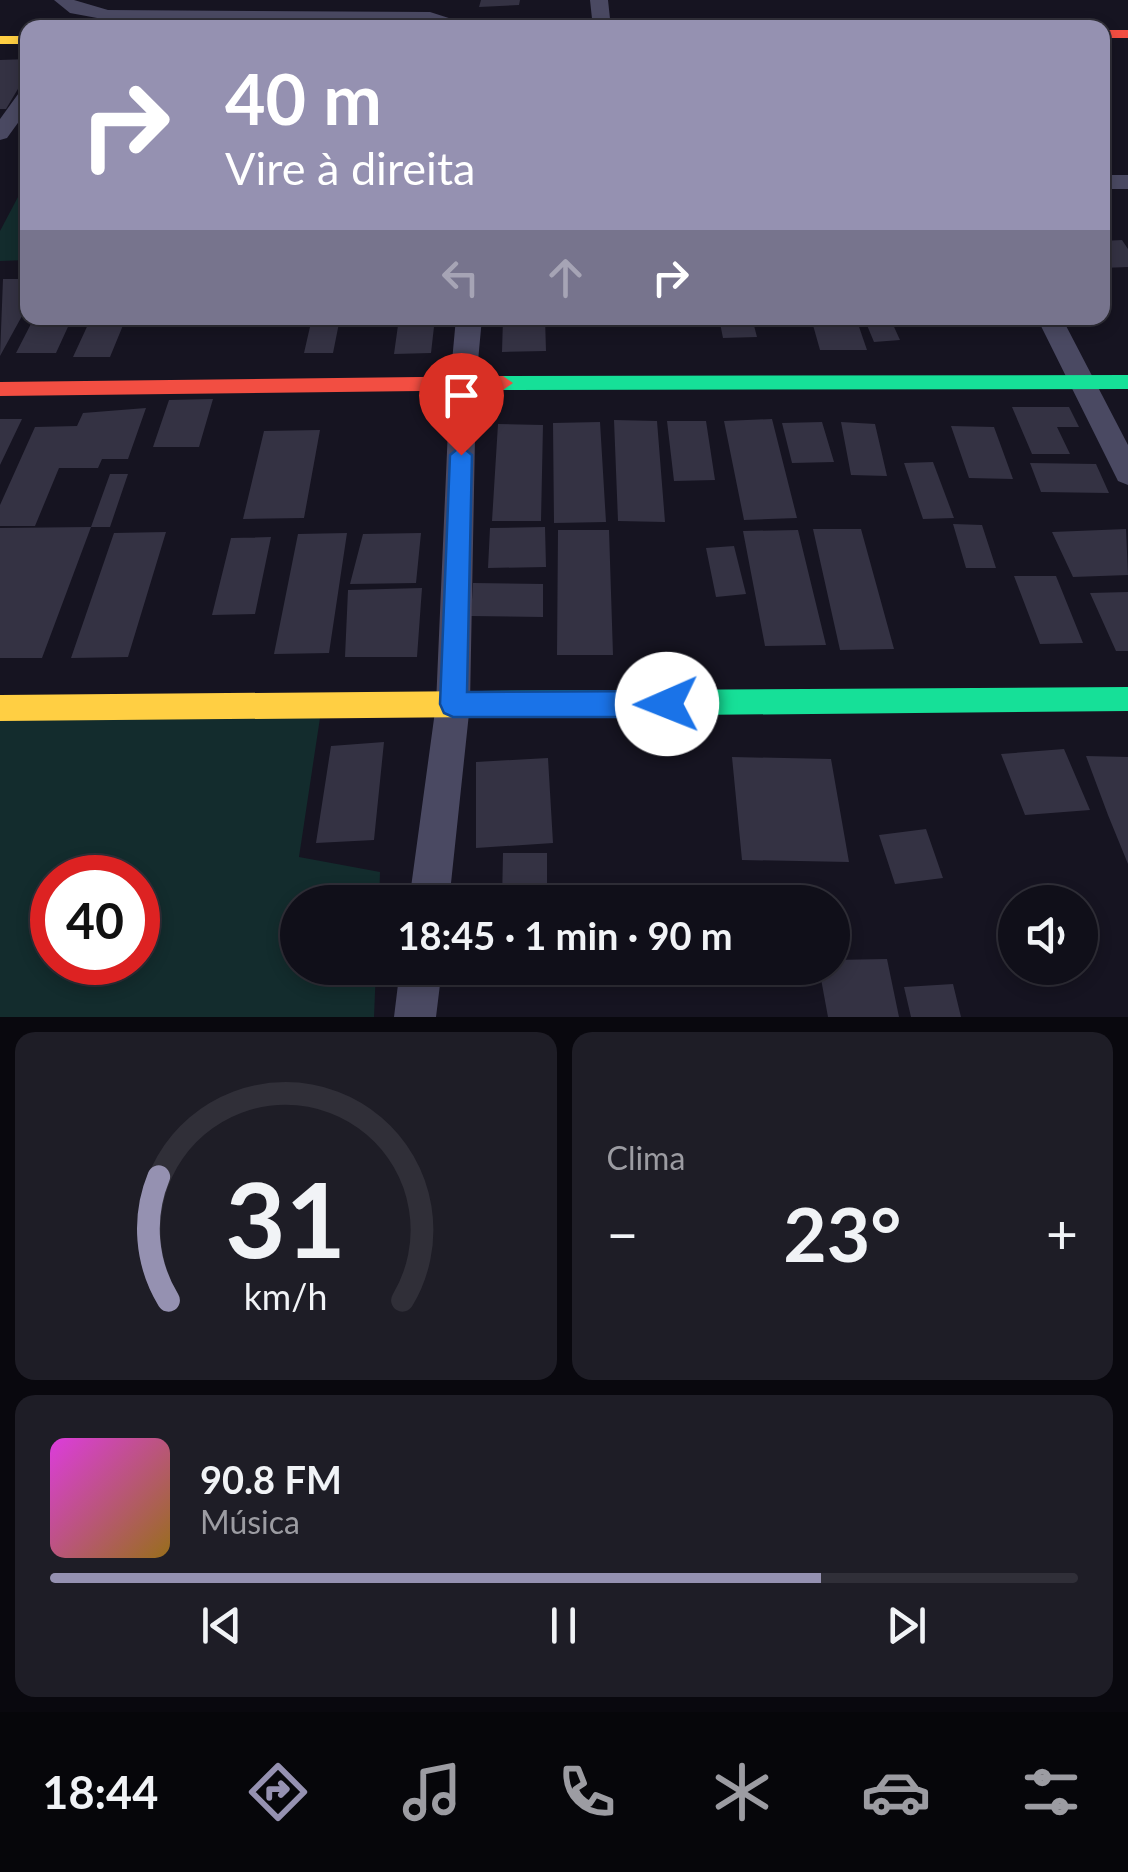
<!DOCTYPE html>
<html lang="pt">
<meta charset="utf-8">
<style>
:root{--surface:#100f19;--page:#1e1d26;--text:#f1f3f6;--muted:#9c9ca2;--line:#302f38;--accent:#9591b1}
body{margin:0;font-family:Lato,sans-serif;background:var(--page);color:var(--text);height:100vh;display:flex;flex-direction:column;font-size:38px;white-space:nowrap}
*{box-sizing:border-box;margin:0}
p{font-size:32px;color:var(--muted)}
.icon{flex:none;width:55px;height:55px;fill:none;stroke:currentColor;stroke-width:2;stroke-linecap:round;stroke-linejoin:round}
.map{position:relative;height:1017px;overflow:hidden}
.drawer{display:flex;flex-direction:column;gap:15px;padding:15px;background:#09080e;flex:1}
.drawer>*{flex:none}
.hud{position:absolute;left:20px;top:20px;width:1090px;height:305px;border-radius:20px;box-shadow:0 5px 15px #0003,0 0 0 2px var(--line);background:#9591b1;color:#fff;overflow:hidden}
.controls{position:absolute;left:998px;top:885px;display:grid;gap:20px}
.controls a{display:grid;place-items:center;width:100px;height:100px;border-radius:50%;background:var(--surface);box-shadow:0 5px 15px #0003,0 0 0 2px var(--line);font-size:50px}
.speed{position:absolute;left:30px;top:855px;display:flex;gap:20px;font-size:50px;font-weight:700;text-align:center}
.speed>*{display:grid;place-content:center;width:130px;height:130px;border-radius:50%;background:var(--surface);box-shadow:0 5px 15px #0003,0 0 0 2px var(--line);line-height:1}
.speed .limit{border:15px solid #d22;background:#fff;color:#111}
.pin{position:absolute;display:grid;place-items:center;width:85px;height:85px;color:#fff;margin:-102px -42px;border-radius:50% 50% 50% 0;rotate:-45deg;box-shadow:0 0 10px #0007}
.pin .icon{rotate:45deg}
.me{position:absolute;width:110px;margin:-55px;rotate:269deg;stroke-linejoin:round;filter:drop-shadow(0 0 8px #0008)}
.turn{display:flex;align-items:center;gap:35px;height:210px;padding:0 40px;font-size:45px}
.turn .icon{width:130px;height:130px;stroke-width:2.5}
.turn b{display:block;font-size:70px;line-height:85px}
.lanes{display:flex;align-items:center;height:95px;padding:0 40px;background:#0003;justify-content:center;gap:50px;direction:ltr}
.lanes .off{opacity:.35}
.big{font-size:75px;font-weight:700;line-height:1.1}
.drawer .card{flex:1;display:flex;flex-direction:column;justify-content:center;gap:15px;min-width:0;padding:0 35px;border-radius:20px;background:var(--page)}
.drawer .dial{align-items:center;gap:0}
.dial svg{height:260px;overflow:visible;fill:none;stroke:var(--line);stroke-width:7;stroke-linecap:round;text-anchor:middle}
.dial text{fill:var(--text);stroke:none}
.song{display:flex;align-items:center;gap:30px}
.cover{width:120px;height:120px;border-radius:15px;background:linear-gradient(135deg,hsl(300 70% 55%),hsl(40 70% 35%))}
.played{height:10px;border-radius:5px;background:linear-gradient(90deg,var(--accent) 75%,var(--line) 75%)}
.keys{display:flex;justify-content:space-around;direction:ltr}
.heat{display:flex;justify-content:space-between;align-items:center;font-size:55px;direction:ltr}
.drawer .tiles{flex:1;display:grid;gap:15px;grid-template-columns:1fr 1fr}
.card:last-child{grid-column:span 2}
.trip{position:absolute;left:280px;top:885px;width:570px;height:100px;border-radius:50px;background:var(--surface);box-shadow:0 5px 15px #0003,0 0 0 2px var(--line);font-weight:700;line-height:100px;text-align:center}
.menu{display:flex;height:160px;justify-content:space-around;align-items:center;background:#06060a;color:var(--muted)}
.menu .icon{width:70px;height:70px}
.menu .active{color:var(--accent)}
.menu b{font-size:45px;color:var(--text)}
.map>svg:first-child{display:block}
</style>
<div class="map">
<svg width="1128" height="1017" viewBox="0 0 1128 1017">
<rect width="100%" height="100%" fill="#161421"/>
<!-- green -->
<path fill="#132c2d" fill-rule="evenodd" d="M27,180V260L0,261V231Z
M0,695L323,698L299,857L380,872L379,902H298V968H376L374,1017H0ZM52,878H138V962H52Z"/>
<!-- building -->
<path fill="#343243" d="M481,0H520L519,5L479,7Z
M28,59V72L6,109H0V60Z
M1122,240L1128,249V267L1102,268V241Z
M3,279H28V305L0,356Z
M34,318H72L56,353H16Z
M91,318H126L110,357H73Z
M312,318H340L333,353H304Z
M399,318H435L431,353L394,354Z
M503,318H545L546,351L502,352Z
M719,318H752L757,337L723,338Z
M811,318H856L867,350H820Z
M864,318H890L900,340L874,342Z
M213,399L199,447H153L169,400Z
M1012,407H1069L1079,427H1057L1070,454H1032Z
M146,408L128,459H102L98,468H59L35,526H0V505L35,427L77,426L83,413Z
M0,419H22L0,465Z
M772,419L797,518L744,520L724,421Z
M614,420L657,421L665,522L618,521Z
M667,421H706L715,480L674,481Z
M600,422L606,522L554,523L553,423Z
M822,422L834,462L792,463L782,423Z
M841,422L875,424L887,476L851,475Z
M498,424L543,425L541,521H492Z
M951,426L994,427L1013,479L969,478Z
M320,430L304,518L243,519L264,431Z
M933,462L954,518L923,519L904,463Z
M1030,463L1096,464L1109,493L1041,492Z
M110,474H128L110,527H91Z
M953,524L982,525L996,568H966Z
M91,527L42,658H0V528Z
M545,527L546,567L488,568L490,528Z
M813,529H861L894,649L840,650Z
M1126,529L1128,575L1073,577L1052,532Z
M558,530H609L613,655H557Z
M798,530L826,645L765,646L743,531Z
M166,532L128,657L71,658L114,533Z
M347,533L329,653L274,654L298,534Z
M421,533L416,583L350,584L363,534Z
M271,537L255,614L212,615L231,538Z
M734,546L746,594L716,597L706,548Z
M1014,576H1056L1083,643L1040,644Z
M473,583L543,584V617L471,616Z
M422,588L417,657H345L348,590Z
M1128,592V651H1116L1090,593Z
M384,742L374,840L316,843L331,746Z
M1064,749L1090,810L1025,815L1001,754Z
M1086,756L1128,757V864L1108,815Z
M732,757L831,759L849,862L742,860Z
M548,758L553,843L476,848V762Z
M926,829L943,878L895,884L879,835Z
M503,853H547V902H502Z
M887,959L899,1017H828L819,968H832V960Z
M953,984L961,1017H911L904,987Z"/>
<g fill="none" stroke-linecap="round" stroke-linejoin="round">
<!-- street -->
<path fill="#4a4962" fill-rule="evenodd" d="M54,0H74L108,10L430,12L480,28H449L429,22L108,20L70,13Z
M590,0H608L611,28H593Z
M28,88V109L7,138L0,140V119L21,90Z
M1102,175H1128V189H1102Z
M456,318H482L476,383L470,704L449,902H409L436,704L450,383Z
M1037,318H1062L1128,445V485L1118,481Z
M400,968H442L436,1017H394Z"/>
<!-- fast -->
<path fill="#16e098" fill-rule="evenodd" d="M1128,375V389L503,390L493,383L503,376Z
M1128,687V711L480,717L471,713L467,704L471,695L480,691Z"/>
<!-- slow -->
<path fill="#ffcf43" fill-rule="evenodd" d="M0,36H28V44H0Z
M480,691L489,695L493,704L489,713L480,717L0,721V695Z"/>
<!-- jam -->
<path fill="#f24e42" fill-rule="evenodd" d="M1102,30H1128V38H1102Z
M503,376L513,383L503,390L0,396V382Z"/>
</g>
<!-- route -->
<path fill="#1a73e8" stroke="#114b97" stroke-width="2.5" d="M461,446L472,455L467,692L667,691L677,695L680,704L677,713L667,717H453L444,713L440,704L450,455Z"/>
</svg>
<div class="controls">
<a><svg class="icon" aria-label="sound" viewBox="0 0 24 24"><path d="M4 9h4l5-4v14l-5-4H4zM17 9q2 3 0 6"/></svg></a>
</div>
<div class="speed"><div class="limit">40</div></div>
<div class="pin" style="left:461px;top:455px;background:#d93025"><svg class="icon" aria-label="arrive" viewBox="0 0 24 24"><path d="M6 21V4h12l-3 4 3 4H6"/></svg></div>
<svg class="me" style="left:667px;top:704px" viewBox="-20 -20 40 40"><circle r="19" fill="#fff"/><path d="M0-13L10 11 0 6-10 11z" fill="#1a73e8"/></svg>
<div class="trip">18:45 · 1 min · 90 m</div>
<div class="hud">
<div class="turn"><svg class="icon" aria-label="right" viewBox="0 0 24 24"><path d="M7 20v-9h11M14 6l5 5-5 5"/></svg><div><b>40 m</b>Vire à direita</div></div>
<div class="lanes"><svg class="icon off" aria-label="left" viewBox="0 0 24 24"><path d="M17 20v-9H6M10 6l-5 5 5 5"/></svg><svg class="icon off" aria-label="ahead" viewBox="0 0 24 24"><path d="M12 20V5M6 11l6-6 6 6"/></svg><svg class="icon" aria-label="right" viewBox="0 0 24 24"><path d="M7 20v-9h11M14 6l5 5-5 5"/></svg></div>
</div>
</div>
<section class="drawer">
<div class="tiles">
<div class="card dial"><svg viewBox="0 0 100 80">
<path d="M14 69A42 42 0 1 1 86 69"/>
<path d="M14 69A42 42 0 0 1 11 31" stroke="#9591b1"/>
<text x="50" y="56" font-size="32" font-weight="700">31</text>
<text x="50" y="72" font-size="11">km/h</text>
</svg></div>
<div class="card"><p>Clima</p>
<div class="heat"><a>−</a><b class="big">23°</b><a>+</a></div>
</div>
<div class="card">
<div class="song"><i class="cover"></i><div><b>90.8 FM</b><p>Música</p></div></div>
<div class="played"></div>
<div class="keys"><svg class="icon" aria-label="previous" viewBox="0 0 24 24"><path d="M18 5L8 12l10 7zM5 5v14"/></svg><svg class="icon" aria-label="pause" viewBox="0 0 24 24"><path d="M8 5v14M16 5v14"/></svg><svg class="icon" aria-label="next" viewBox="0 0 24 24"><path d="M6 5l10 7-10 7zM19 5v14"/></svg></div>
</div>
</div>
</section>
<nav class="menu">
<b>18:44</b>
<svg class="icon active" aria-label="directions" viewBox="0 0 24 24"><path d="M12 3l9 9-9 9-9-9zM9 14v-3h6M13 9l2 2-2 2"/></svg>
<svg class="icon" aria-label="music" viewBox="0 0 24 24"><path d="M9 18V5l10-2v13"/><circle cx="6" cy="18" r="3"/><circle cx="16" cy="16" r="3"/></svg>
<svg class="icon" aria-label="phone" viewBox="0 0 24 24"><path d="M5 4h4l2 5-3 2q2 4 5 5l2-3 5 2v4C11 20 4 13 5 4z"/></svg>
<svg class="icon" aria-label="climate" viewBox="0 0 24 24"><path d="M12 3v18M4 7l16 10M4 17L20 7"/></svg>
<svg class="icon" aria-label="car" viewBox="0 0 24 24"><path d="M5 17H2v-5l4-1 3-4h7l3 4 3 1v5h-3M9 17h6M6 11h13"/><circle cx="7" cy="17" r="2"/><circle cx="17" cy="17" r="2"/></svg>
<svg class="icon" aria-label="filters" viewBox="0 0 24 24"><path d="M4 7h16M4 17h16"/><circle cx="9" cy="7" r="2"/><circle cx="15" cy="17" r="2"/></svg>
</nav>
